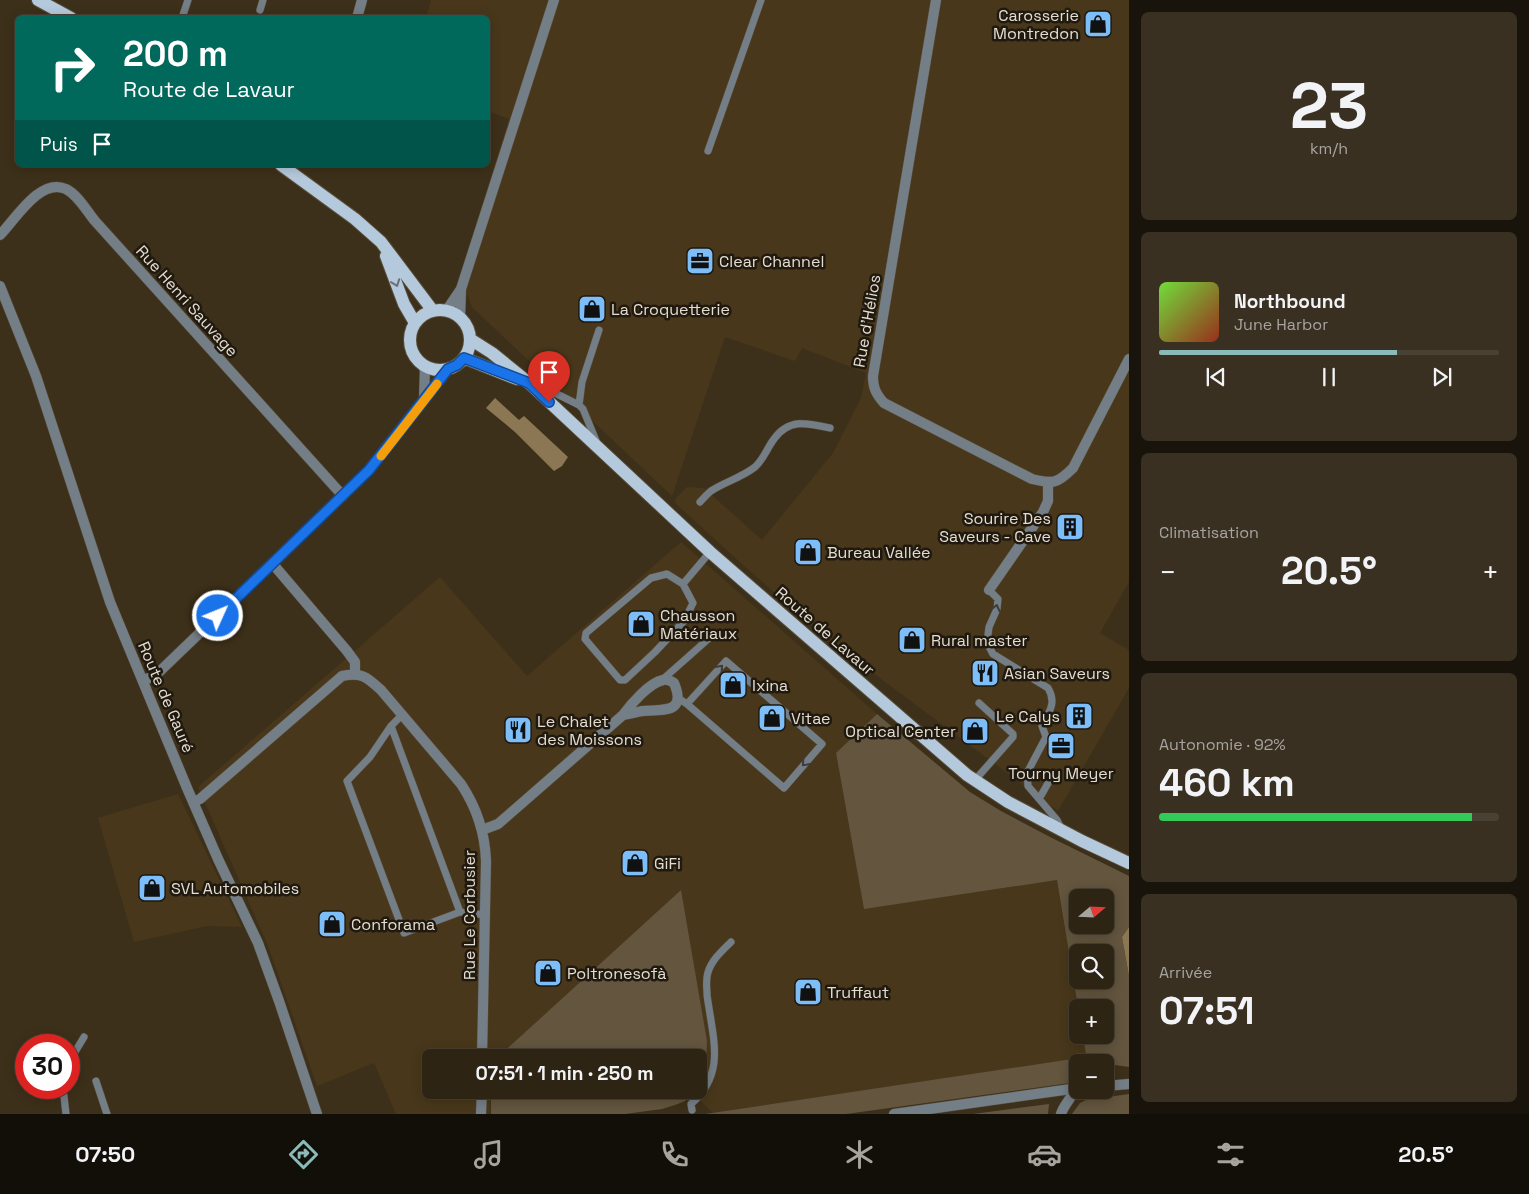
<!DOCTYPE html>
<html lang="fr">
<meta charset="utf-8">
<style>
:root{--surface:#2e2414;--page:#3a3022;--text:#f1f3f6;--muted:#a7a4a0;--line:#494134;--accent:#8bbbb9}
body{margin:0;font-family:"Space Grotesk",sans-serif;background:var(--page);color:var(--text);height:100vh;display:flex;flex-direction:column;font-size:19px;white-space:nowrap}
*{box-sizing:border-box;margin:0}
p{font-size:16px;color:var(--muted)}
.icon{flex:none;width:28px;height:28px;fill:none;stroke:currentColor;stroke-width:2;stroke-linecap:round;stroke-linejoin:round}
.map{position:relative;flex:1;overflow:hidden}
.panel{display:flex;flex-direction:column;gap:12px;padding:12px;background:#19140b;width:400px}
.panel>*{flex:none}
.guide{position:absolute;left:15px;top:15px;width:475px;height:152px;border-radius:8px;box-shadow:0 2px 12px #0003,0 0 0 1px var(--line);background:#00695c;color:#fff;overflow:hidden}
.needle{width:32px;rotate:71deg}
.tools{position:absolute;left:1069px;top:889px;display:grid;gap:10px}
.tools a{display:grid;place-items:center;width:45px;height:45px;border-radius:8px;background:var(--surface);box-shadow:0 2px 12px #0003,0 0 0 1px var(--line);font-size:25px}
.speed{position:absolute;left:15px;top:1034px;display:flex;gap:10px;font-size:25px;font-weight:700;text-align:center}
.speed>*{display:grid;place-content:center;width:65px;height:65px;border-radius:50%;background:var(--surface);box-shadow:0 2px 12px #0003,0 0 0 1px var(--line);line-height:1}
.speed .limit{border:8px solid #d22;background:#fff;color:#111}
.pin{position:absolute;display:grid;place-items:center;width:42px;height:42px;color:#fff;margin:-51px -21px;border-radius:50% 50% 50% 0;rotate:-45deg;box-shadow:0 0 5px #0007}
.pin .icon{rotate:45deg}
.me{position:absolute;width:55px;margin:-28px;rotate:46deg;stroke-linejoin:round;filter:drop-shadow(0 0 4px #0008)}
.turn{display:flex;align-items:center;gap:18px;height:105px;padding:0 25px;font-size:22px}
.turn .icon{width:65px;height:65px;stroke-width:2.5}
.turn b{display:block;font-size:35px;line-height:42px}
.then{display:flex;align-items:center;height:48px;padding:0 25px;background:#0003;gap:10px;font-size:19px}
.big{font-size:38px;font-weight:600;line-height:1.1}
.panel .tile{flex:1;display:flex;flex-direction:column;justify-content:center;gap:8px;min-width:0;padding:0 18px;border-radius:8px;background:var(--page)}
.panel .dial{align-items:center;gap:0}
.dial b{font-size:65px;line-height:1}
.song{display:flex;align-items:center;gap:15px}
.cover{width:60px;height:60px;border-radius:8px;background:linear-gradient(135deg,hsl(100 70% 55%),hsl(10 70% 35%))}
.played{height:5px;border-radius:2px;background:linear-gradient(90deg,var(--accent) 70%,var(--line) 70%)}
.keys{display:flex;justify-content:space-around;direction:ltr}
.heat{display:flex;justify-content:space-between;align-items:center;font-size:28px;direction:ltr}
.charge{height:8px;border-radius:4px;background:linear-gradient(90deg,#34c759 92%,var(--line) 0)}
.trip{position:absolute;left:422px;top:1049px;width:285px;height:50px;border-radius:8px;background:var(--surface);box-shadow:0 2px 12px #0003,0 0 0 1px var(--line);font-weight:600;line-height:50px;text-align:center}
.tab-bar{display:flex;height:80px;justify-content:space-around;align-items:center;background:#120e08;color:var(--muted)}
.tab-bar .icon{width:35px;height:35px}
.tab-bar .on{color:var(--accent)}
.tab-bar b{font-size:22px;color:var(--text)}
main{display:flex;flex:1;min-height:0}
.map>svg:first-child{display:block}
</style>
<main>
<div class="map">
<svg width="1129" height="1114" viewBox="0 0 1129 1114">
<rect width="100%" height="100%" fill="#3d301a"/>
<!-- built -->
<path fill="#48371a" d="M431,0H1129V582L1100,633L1129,650V688L1058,811L825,637L742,564L675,503L676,498L687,487L704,488L762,540L833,453L861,398L866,373L802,348L795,361L725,337L672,496L472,307L460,276L509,119L488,111V18H426Z
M681,542L877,714L836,754L864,908L1057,880L1078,1007V1035H1083L1087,1057L713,1113L693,1094L695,1090H699V1084L706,1071L681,891L498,1057L431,1058V1090H491L490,1114H396L374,1063L317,1086L267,943L198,787L440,577L527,676Z
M178,794L242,927L207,926L134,942L98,818Z"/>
<!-- green -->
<path fill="#63553e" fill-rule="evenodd" d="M877,714L970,792L1001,811L1050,837L1129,876V927L1122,937L1129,976V1067L1087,1061L1083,1035H1105V1008L1078,1007L1057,880L864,909L836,753ZM1078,898H1105V925H1078ZM1078,952H1105V980H1078Z
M681,890L707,1041L706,1071L699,1084V1058L498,1057Z
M1072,1059L1077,1068V1082L846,1114H705Z
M491,1090H695L685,1101L675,1105L662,1109L625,1114H491Z
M1129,1094V1114H1072L1080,1103L1086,1100Z
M1049,1104L1048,1114H973Z"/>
<!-- water -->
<path fill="#8c7755" d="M495,398L519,420L524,416L568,457L562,466L554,471L515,432L486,408Z
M1129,927V976L1122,937Z"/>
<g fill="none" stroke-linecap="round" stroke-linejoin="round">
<defs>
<path id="service" d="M260,10L263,0
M182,18L188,0
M708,151L761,0
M538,389H547L579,405L583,409L597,443
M579,405L582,382L599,330
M700,502C704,498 707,494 711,491C724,482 741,478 755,467C764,459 767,448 774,439C789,418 808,423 830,428
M667,574L683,584L693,603L684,621L655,652L625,680H620L585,639L586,633L651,578Z
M683,584L710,552
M989,590L998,599L997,609L989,627L987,643L993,654L1048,688C1057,703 1049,712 1042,726L1046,737L1027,773L1028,786L1057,820L1062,830
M662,680L715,633
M678,698L687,704L784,788L822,744L726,661L687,704
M402,715L391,726L370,757L347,781L404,933L460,912
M391,726L460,912L486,915
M975,780L1013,737V734L979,703
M1039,799L1051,778
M69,1062L84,1037
M96,1081L107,1114
M63,1088L66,1114
M692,1110L691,1104C723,1076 715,1046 709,1008C707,998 706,987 707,977C709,962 721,952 731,942"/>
<path id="minor" d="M936,0L873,376C873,388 876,394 884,403L1032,479C1053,484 1057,484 1073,468L1129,359
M357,18L362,0
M0,235C15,220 40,177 66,189C78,195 86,210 95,221L343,496
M0,286L36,376L110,602L187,788L218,859L258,943L279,1001L317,1114
M446,311L461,289L554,0
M460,318L461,290
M424,400L425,366
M272,563L347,651L355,662V674
M989,590L1043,512L1048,501V483
M143,681L157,674L369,470L448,369
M193,802L200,799L342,676C362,672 367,677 381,690L461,784C477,808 485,832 486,861L482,1058
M482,830L498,824L623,715C629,714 636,712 643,711C663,709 687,714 674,683C671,681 667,679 663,680C649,683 631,704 623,715
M481,1114L482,1090
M1061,1114C1064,1104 1073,1097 1075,1088"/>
<path id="tertiary" d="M1105,1086L1129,1084
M894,1114L1078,1088"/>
<path id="primary" d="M38,0L71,18
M281,165L355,219L381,242L433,311
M386,256L404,304L415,323
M410 340a30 30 0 1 1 60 0a30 30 0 1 1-60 0Z
M470,339L492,353L529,383L710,552L967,775L1008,802L1082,841L1129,863
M464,358L517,379"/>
</defs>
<!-- service casing -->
<use href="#service" stroke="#584c37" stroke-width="8"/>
<!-- minor casing -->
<use href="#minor" stroke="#584c37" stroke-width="11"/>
<!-- tertiary casing -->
<use href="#tertiary" stroke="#584c37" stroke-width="11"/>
<!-- primary casing -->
<use href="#primary" stroke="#584c37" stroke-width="14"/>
<!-- service -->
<use href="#service" stroke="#747e87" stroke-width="7"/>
<!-- minor -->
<use href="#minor" stroke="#747e87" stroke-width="10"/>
<!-- tertiary -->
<use href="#tertiary" stroke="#747e87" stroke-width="10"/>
<!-- primary -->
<use href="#primary" stroke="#b5c9dc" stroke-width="12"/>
</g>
<!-- one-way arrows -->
<defs><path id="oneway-chevron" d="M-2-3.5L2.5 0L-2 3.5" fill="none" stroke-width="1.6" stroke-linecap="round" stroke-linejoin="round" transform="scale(1.25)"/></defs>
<use stroke="#6a7176" href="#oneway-chevron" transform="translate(396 283) rotate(70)"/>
<g stroke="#3d3c39">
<use href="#oneway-chevron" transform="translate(996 608) rotate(-77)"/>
<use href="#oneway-chevron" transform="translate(720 668) rotate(-48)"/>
<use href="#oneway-chevron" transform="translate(805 763) rotate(131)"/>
</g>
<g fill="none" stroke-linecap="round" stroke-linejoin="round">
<defs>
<path id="route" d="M218,616L369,470L448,369L457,365L464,358L529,383L549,402"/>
</defs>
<!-- route casing -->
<use href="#route" stroke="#114b97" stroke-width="12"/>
<!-- route -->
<use href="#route" stroke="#1a73e8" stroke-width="9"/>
<!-- slow -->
<path stroke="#f59e0b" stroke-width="9" d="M381,456L437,384"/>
</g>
<!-- icons -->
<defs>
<symbol id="shop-square" viewBox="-11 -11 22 22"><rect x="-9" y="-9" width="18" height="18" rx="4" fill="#7dbef9" stroke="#1f190f"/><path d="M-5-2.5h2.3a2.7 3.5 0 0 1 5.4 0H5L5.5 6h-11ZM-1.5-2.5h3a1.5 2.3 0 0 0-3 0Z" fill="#111"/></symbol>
<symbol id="office-square" viewBox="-11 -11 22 22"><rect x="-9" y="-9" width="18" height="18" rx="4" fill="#7dbef9" stroke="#1f190f"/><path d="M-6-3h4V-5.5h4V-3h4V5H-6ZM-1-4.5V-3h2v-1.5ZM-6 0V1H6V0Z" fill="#111"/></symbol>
<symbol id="building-square" viewBox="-11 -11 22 22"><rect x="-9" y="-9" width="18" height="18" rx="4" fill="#7dbef9" stroke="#1f190f"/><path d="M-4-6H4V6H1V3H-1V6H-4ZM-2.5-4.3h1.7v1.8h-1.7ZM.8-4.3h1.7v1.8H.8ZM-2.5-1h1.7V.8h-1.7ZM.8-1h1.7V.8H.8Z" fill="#111"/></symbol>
<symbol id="restaurant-square" viewBox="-11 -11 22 22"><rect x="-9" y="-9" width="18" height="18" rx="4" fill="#7dbef9" stroke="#1f190f"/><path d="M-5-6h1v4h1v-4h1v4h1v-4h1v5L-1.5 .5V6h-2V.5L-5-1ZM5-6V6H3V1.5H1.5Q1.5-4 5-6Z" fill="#111"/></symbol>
</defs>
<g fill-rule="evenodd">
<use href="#shop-square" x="1082" y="8" width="32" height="32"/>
<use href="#office-square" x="684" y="245" width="32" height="32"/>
<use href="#shop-square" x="576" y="293" width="32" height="32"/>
<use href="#building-square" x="1054" y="511" width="32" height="32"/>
<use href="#shop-square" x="792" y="536" width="32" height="32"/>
<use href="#shop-square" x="625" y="608" width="32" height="32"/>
<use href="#shop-square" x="896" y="624" width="32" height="32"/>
<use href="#restaurant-square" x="969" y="657" width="32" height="32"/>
<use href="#shop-square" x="717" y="669" width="32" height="32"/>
<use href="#building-square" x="1063" y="700" width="32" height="32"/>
<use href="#shop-square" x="756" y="702" width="32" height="32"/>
<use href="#restaurant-square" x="502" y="714" width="32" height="32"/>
<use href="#shop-square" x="959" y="715" width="32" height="32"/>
<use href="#office-square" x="1045" y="730" width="32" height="32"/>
<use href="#shop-square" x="619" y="847" width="32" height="32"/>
<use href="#shop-square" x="136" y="872" width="32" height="32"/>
<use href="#shop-square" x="316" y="908" width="32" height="32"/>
<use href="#shop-square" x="532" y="957" width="32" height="32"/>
<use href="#shop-square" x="792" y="976" width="32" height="32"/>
</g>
<g text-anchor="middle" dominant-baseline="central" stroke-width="5" stroke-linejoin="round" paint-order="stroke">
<!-- poi labels -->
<g font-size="16" fill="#e5ddcf" stroke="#1f190f" text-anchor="start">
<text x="1079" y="15" text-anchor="end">Carosserie<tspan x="1079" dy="18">Montredon</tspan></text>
<text x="719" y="261">Clear Channel</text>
<text x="611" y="309">La Croquetterie</text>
<text x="1051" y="518" text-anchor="end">Sourire Des<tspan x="1051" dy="18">Saveurs - Cave</tspan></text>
<text x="827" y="552">Bureau Vallée</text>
<text x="660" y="615">Chausson<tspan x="660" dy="18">Matériaux</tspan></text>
<text x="931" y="640">Rural master</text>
<text x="1004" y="673">Asian Saveurs</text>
<text x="752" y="685">Ixina</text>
<text x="1060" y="716" text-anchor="end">Le Calys</text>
<text x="791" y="718">Vitae</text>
<text x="537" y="721">Le Chalet<tspan x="537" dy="18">des Moissons</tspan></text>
<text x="956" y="731" text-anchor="end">Optical Center</text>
<text x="1061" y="773" text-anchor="middle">Tourny Meyer</text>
<text x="654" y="863">GiFi</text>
<text x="171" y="888">SVL Automobiles</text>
<text x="351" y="924">Conforama</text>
<text x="567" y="973">Poltronesofà</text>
<text x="827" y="992">Truffaut</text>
</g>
<!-- street labels -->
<g font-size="16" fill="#e5ddcf" stroke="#1f190f">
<text transform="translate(187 301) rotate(48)">Rue Henri Sauvage</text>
<text transform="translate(867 321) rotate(-80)">Rue d'Hélios</text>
<text transform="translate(825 631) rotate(41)">Route de Lavaur</text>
<text transform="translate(166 697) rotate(67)">Route de Gauré</text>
<text transform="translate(469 915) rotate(-90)">Rue Le Corbusier</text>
</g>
</g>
</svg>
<div class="tools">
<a><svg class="needle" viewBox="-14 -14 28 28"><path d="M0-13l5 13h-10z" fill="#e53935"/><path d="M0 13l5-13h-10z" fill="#a7a4a0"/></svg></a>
<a><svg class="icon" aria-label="search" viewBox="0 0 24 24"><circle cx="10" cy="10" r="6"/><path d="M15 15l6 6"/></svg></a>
<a>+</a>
<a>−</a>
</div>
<div class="speed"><div class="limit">30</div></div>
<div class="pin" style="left:549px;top:402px;background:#d93025"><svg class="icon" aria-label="arrive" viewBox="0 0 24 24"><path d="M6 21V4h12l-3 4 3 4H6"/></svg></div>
<svg class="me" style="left:218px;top:616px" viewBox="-20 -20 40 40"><circle r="17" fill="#1a73e8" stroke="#fff" stroke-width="3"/><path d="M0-11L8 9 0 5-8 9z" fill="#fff"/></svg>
<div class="trip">07:51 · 1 min · 250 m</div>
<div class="guide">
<div class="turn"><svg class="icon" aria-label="right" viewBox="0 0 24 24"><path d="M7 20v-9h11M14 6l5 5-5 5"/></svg><div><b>200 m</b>Route de Lavaur</div></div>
<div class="then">Puis<svg class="icon" aria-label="arrive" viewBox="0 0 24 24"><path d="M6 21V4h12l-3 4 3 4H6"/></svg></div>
</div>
</div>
<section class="panel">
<div class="tile dial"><b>23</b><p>km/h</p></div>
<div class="tile">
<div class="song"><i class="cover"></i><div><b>Northbound</b><p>June Harbor</p></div></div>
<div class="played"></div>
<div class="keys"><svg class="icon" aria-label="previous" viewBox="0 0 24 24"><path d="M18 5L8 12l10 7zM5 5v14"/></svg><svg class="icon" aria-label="pause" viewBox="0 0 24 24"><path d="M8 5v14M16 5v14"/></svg><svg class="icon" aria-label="next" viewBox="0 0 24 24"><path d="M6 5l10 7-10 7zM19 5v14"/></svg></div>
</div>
<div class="tile"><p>Climatisation</p>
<div class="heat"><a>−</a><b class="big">20.5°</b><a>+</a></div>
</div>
<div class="tile"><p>Autonomie · 92%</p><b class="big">460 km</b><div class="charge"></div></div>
<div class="tile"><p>Arrivée</p><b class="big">07:51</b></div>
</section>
</main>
<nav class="tab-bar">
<b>07:50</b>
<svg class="icon on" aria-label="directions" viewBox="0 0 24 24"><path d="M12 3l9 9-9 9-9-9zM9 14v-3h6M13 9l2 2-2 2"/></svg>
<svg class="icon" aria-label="music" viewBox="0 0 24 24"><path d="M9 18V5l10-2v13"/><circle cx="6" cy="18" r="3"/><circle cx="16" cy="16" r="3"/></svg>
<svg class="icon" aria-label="phone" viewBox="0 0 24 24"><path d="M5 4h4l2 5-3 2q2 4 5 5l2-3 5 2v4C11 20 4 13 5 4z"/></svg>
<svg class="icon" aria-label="climate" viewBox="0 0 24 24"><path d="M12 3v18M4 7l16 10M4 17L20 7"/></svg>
<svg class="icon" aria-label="car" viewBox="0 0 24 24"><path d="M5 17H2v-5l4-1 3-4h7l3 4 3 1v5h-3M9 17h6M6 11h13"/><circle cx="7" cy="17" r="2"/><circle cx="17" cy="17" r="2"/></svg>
<svg class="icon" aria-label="filters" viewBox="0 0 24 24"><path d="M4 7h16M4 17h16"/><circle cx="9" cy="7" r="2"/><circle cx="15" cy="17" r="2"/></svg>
<b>20.5°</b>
</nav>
